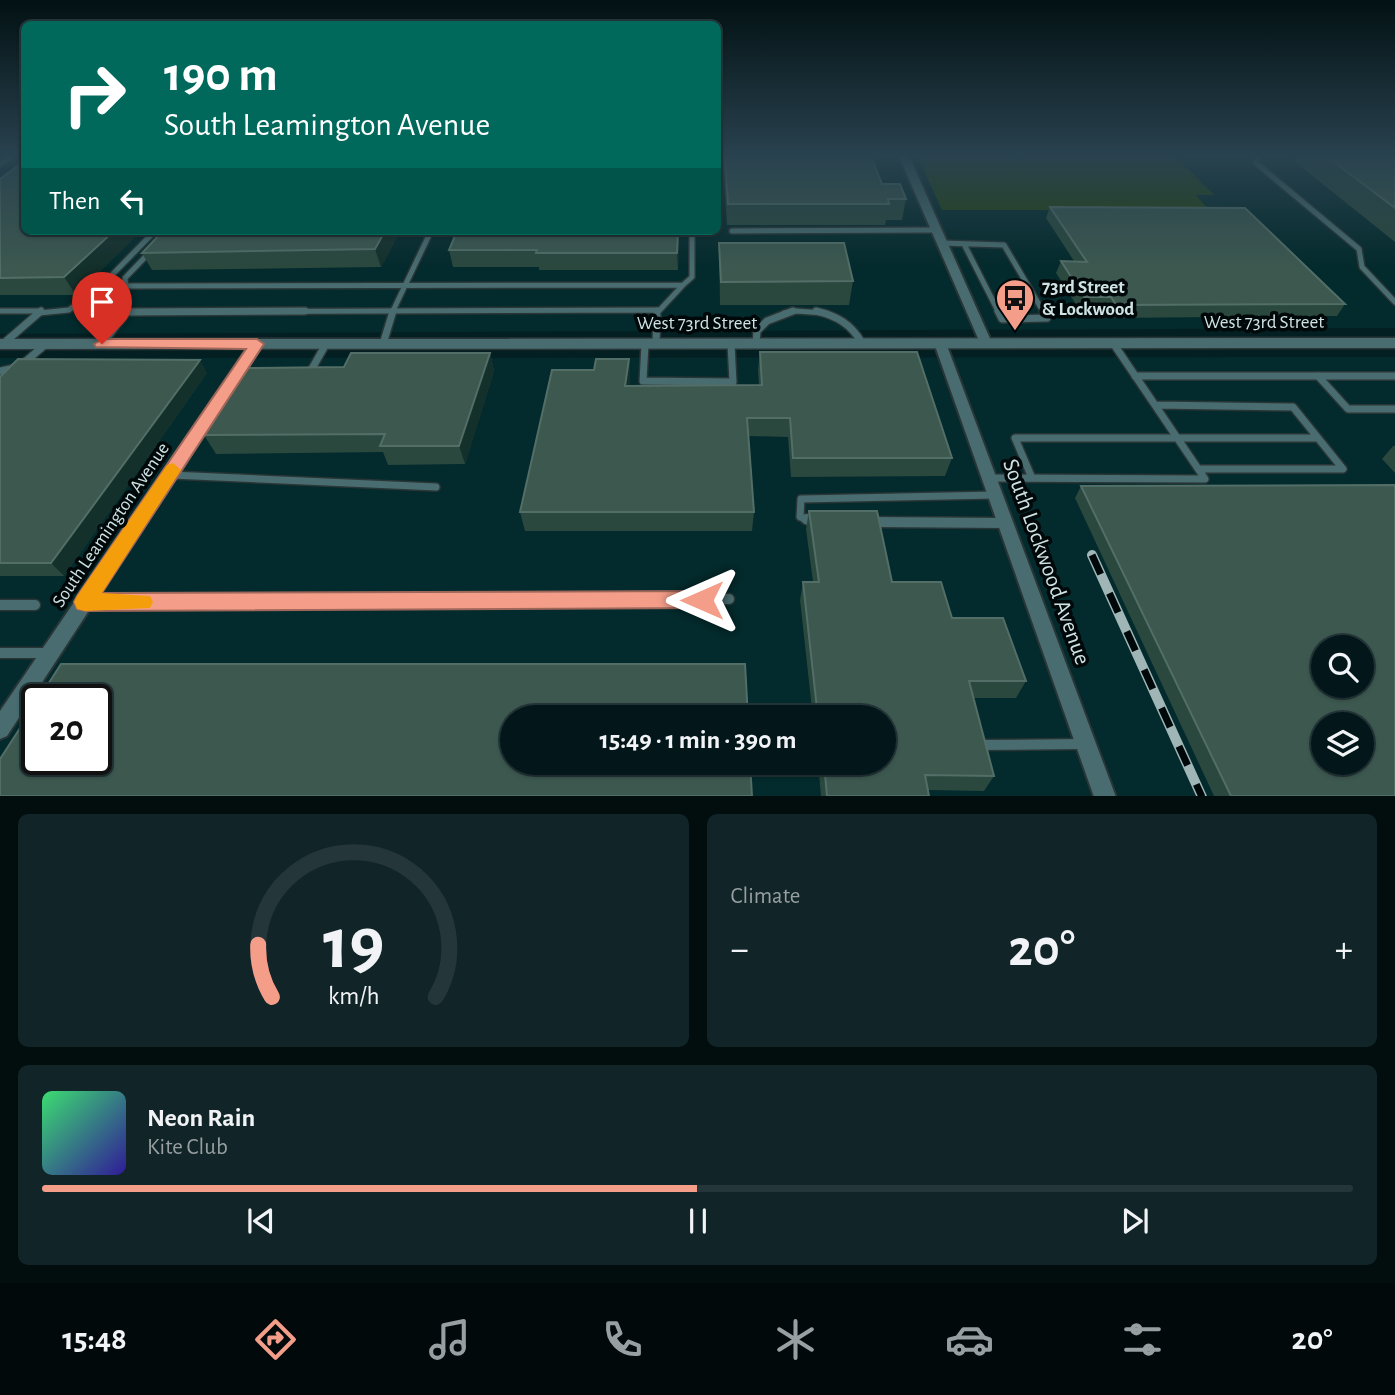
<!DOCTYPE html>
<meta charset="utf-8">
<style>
:root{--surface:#03171a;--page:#112427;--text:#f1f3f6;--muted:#979fa2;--line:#243639;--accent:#f49e8a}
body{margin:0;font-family:"Alegreya Sans",sans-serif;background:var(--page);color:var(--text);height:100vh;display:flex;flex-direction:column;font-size:26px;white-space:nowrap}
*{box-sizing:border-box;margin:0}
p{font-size:23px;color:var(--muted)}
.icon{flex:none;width:38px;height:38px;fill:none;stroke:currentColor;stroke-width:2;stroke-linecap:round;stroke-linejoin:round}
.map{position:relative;height:796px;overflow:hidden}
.details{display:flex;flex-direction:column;gap:18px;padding:18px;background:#020d0e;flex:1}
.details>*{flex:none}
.banner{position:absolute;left:21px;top:21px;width:700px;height:214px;border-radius:10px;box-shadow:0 2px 5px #0004,0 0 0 2px var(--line);background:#00695c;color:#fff;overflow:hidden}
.buttons{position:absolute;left:1311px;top:635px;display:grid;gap:14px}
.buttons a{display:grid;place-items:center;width:63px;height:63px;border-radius:50%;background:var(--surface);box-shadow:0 2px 5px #0004,0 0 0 2px var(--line);font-size:35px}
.speed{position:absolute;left:21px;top:684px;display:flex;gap:14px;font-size:35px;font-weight:700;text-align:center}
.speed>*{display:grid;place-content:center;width:91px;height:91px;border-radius:50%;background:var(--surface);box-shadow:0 2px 5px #0004,0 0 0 2px var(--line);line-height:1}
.speed .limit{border:4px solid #111;border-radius:10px;background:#fff;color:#111}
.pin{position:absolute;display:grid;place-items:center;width:60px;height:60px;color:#fff;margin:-72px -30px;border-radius:50% 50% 50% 0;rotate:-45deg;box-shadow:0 0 7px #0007}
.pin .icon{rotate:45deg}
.me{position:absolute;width:77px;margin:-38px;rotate:270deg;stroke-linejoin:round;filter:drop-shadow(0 0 5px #0008)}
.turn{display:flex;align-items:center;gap:24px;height:147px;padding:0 28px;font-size:32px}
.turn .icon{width:91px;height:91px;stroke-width:2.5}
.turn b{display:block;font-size:49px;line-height:60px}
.then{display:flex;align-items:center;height:66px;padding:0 28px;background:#0003;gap:14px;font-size:26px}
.big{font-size:52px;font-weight:700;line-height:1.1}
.details .card{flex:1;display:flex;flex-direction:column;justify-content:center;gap:10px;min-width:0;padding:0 24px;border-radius:10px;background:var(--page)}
.details .dial{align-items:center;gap:0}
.dial svg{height:182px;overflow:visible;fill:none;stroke:var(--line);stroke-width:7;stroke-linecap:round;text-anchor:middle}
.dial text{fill:var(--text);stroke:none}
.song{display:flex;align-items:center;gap:21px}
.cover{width:84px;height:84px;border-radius:10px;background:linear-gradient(135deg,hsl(140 70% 55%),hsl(250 70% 35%))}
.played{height:7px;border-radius:4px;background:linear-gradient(90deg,var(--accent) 50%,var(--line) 50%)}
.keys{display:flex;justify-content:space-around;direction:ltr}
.heat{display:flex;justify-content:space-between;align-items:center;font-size:38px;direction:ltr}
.details .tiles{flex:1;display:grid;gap:18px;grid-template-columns:1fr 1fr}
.card:last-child{grid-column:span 2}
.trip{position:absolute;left:500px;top:705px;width:396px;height:70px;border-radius:35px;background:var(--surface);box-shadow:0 2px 5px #0004,0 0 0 2px var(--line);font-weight:700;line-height:70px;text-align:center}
.menu{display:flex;height:112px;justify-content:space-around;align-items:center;background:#01090a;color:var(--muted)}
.menu .icon{width:49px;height:49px}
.menu .active{color:var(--accent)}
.menu b{font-size:32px;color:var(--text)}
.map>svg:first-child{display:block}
</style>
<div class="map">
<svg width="1395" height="797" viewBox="0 0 1395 797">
<rect width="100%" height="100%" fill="#041f22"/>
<!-- built -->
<path fill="#032a2c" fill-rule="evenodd" d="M0,156H24V231H718V156H1395V328L0,334Z
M1395,357V796H0V358ZM1323,648H1362V686H1323ZM37,700H96V760H37ZM513,718H884V763H513ZM1323,724H1362V763H1323Z"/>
<!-- green -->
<path fill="#25440e" d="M917,156H1175L1214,195H1196L1209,210H942Z"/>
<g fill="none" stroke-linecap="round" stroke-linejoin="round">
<defs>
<path id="lane-far2" d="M1257,156L1256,163L1359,249L1362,267L1395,302
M0,164L12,156
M732,231L937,230
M942,243L1004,245L1044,313
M964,244L999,313
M683,285L692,277V231
M125,286L683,285L657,313
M0,311H40
M128,312L657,310
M39,313L69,310L106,281L155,231
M127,313L125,278L150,252
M392,313L431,231
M784,313L796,311L824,313"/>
<path id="lane-far1" d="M816,311C837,316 851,324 862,343
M998,311L1002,319L1047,318L1043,311
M128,312L305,311
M4,343L41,311
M102,344L128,311
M383,344L393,311
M645,344L643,381L733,382L731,344
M656,344L657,311
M756,344L757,331L767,321L793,311
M0,371L19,367L46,344
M309,374L326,344
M1135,376H1395
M1318,376L1348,409H1395
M1155,405L1293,407L1343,469H1199
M171,475L436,487
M989,478L1205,479L1113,343
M1032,478L1015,438H1318
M811,521L800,517L801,499L995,495"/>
<path id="lane" d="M806,519L814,522
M872,522L1005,523
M85,602L729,599
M0,605H35
M0,653H46
M981,745L1082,744"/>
<path id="street" d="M899,156H909L992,343L991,346H981L980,343Z
M940,339L946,343L1116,797H1094L934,343Z
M257,340L263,344L7,736L0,739V711L252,341Z"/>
<path id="secondary" d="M1395,338V348L0,349V339Z"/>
</defs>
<!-- lane-far2 casing -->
<use href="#lane-far2" stroke="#293536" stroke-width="8"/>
<!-- lane-far1 casing -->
<use href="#lane-far1" stroke="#293536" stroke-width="10"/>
<!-- lane casing -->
<use href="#lane" stroke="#293536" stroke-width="13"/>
<!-- street casing -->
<use href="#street" stroke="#293536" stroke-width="4"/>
<!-- secondary casing -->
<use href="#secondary" stroke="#293536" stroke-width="3"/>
<!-- lane-far2 -->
<use href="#lane-far2" stroke="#486c6f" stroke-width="5"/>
<!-- lane-far1 -->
<use href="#lane-far1" stroke="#486c6f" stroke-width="7"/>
<!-- lane -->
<use href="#lane" stroke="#486c6f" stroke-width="10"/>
<!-- street -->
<use href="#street" fill="#486c6f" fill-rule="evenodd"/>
<!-- secondary -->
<use href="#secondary" fill="#486c6f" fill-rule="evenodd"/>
<defs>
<path id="rail" d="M1092,555L1202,797"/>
</defs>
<!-- rail casing -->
<use href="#rail" stroke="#9fb5b6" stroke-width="10"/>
<!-- rail -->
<use href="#rail" stroke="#000809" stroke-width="7" stroke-dasharray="21" stroke-linecap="butt"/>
</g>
<!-- wall -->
<path fill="#2a483e" d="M723,156H871L882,184L906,199L902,220H886L885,225H727Z
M1297,156H1395V242L1294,161Z
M0,179L24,231H141L76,295H0Z
M1050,207L1345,304L1337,316L1111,318L1106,309H1079L1056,273L1061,261H1074L1046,218Z
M163,231H397L398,235L381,267L152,270L142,253Z
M457,231H679L678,270H539V267H453L449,250Z
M719,243L853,281L849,305H720Z
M760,352L952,458L945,476L791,477L788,437L748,436L754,512L752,531H525L520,512L594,370L629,359L630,377L629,386L759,385L758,370Z
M490,353L494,371L465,464L388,465L383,452L216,454L204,435L344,367Z
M207,373L64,576H0V377Z
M1393,446H1395V473L1382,459Z
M1081,486L1395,796H1214L1075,498Z
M809,511L892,582L952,618L1026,681L1016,698H973L994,776L984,791L928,790L929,796H821L818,763H884V718H813L800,600L803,582H813L806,529Z"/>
<!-- shaded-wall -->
<path fill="#14302b" d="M114,231H141L76,295L64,277Z
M385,231H397L398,235L381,267L375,249Z
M678,231H679L678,270L677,253Z
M490,353L494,371L465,464L459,446Z
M629,359L630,377L627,404L625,386Z
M200,360L207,373L64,576L51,563Z"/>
<!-- building -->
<path fill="#3c584f" stroke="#536e67" stroke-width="2" fill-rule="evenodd" d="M725,156H871L882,184H900L906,199H888L889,204H728Z
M1326,156H1395V208Z
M24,161V231H114L64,277L0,278V179Z
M1050,207L1245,208L1345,304L1116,305L1111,297H1084L1061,261L1087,262Z
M163,231H385L375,249L142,253Z
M457,231H678L677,253H536L537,250H449Z
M719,243H844L853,281L721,282Z
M760,352H917L952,458H793L790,418H747L754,512H520L552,370H594L596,359H629L625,386L762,385Z
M351,353H490L459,446H380L385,434L204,435L248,368L344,367Z
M18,359L200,360L51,563H0V377Z
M1395,485V796H1231L1081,486ZM1323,648H1362V686H1323ZM1323,724H1362V763H1323Z
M809,511H877L892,582H941L952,618H1003L1026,681H969L994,776L925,775L929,796H827L824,763H884V718H818L803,582H819Z
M61,664H745L748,718H513V763H750L752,796H0V759L37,702V760H96V700H38Z"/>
<!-- sky -->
<linearGradient id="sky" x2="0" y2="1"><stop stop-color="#021113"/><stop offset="0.58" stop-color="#29424f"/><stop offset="1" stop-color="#29424f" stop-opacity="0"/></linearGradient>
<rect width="1395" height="268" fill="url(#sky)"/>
<!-- route -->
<path fill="#f49e8a" stroke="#9f675a" stroke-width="2" d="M102,339H257L264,344L102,593L702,591L709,593L712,600L709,606L702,608L85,611L77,609L74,602L77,596L246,349L96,347L94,344Z"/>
<!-- slow -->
<path fill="#f59e0b" d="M173,463L181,470L102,593L150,596L153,602L150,608L85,611L77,609L74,602L77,596L167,465Z"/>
<!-- icons -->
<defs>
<symbol id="bus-pin" viewBox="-11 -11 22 30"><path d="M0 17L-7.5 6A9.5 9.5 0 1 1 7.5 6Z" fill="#f49e8a" stroke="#000809"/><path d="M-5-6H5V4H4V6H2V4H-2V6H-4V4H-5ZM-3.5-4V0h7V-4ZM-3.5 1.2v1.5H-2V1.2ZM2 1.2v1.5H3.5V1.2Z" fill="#111"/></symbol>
</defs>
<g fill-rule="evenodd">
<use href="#bus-pin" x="993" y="276" width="44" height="60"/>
</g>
<g text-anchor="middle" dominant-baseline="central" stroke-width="7" stroke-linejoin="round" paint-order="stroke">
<!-- poi labels -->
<g font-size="19" font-weight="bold" fill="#cfe3e4" stroke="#000809" text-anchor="start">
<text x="1042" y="287">73rd Street<tspan x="1042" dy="22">&amp; Lockwood</tspan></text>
</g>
<!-- street labels -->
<g font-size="19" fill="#cfe3e4" stroke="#000809">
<text x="1264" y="322">West 73rd Street</text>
<text x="697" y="323">West 73rd Street</text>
<text transform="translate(111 525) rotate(-56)">South Leamington Avenue</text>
</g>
<!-- near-street labels -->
<g font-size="23" fill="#cfe3e4" stroke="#000809">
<text transform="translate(1046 562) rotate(70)">South Lockwood Avenue</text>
</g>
</g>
</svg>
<div class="buttons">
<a><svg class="icon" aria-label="search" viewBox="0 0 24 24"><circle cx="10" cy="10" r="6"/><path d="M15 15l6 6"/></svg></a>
<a><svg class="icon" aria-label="layers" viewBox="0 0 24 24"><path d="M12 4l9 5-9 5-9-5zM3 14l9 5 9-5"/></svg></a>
</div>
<div class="speed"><div class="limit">20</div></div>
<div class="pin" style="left:102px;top:344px;background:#d93025"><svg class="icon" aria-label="arrive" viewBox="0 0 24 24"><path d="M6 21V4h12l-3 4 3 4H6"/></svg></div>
<svg class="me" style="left:702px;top:600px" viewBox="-20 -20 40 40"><path d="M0-17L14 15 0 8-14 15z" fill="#f49e8a" stroke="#fff" stroke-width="4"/></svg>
<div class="trip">15:49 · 1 min · 390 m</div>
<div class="banner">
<div class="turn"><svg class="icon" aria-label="right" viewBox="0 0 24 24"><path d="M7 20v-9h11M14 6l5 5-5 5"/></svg><div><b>190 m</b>South Leamington Avenue</div></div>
<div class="then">Then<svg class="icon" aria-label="left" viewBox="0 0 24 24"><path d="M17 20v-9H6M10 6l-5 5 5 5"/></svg></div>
</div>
</div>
<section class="details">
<div class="tiles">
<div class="card dial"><svg viewBox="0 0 100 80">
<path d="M14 69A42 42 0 1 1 86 69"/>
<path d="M14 69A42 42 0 0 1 8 46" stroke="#f49e8a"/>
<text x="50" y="56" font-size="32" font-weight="700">19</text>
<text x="50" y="72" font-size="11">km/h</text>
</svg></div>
<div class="card"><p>Climate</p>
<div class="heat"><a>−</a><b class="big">20°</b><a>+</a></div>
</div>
<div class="card">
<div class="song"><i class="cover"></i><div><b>Neon Rain</b><p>Kite Club</p></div></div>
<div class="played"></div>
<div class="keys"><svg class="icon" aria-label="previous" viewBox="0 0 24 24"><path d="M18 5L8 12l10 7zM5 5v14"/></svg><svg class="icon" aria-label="pause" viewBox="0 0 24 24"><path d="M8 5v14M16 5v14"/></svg><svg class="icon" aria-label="next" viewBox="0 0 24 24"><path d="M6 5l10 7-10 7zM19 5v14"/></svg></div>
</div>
</div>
</section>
<nav class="menu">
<b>15:48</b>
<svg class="icon active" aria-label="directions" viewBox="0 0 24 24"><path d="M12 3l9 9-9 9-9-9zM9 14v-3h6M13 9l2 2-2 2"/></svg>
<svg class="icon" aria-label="music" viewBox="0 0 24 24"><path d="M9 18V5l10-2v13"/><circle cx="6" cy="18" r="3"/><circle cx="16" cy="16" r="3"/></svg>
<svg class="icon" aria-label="phone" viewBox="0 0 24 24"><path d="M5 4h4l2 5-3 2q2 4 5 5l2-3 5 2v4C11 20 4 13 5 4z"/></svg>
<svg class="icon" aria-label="climate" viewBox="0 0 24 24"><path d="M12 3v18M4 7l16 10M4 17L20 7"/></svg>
<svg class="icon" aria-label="car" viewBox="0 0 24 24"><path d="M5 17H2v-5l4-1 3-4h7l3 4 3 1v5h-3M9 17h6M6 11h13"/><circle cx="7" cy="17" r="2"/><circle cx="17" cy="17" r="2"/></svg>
<svg class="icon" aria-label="filters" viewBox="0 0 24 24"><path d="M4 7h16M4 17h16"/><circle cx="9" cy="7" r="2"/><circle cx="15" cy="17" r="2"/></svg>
<b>20°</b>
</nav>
